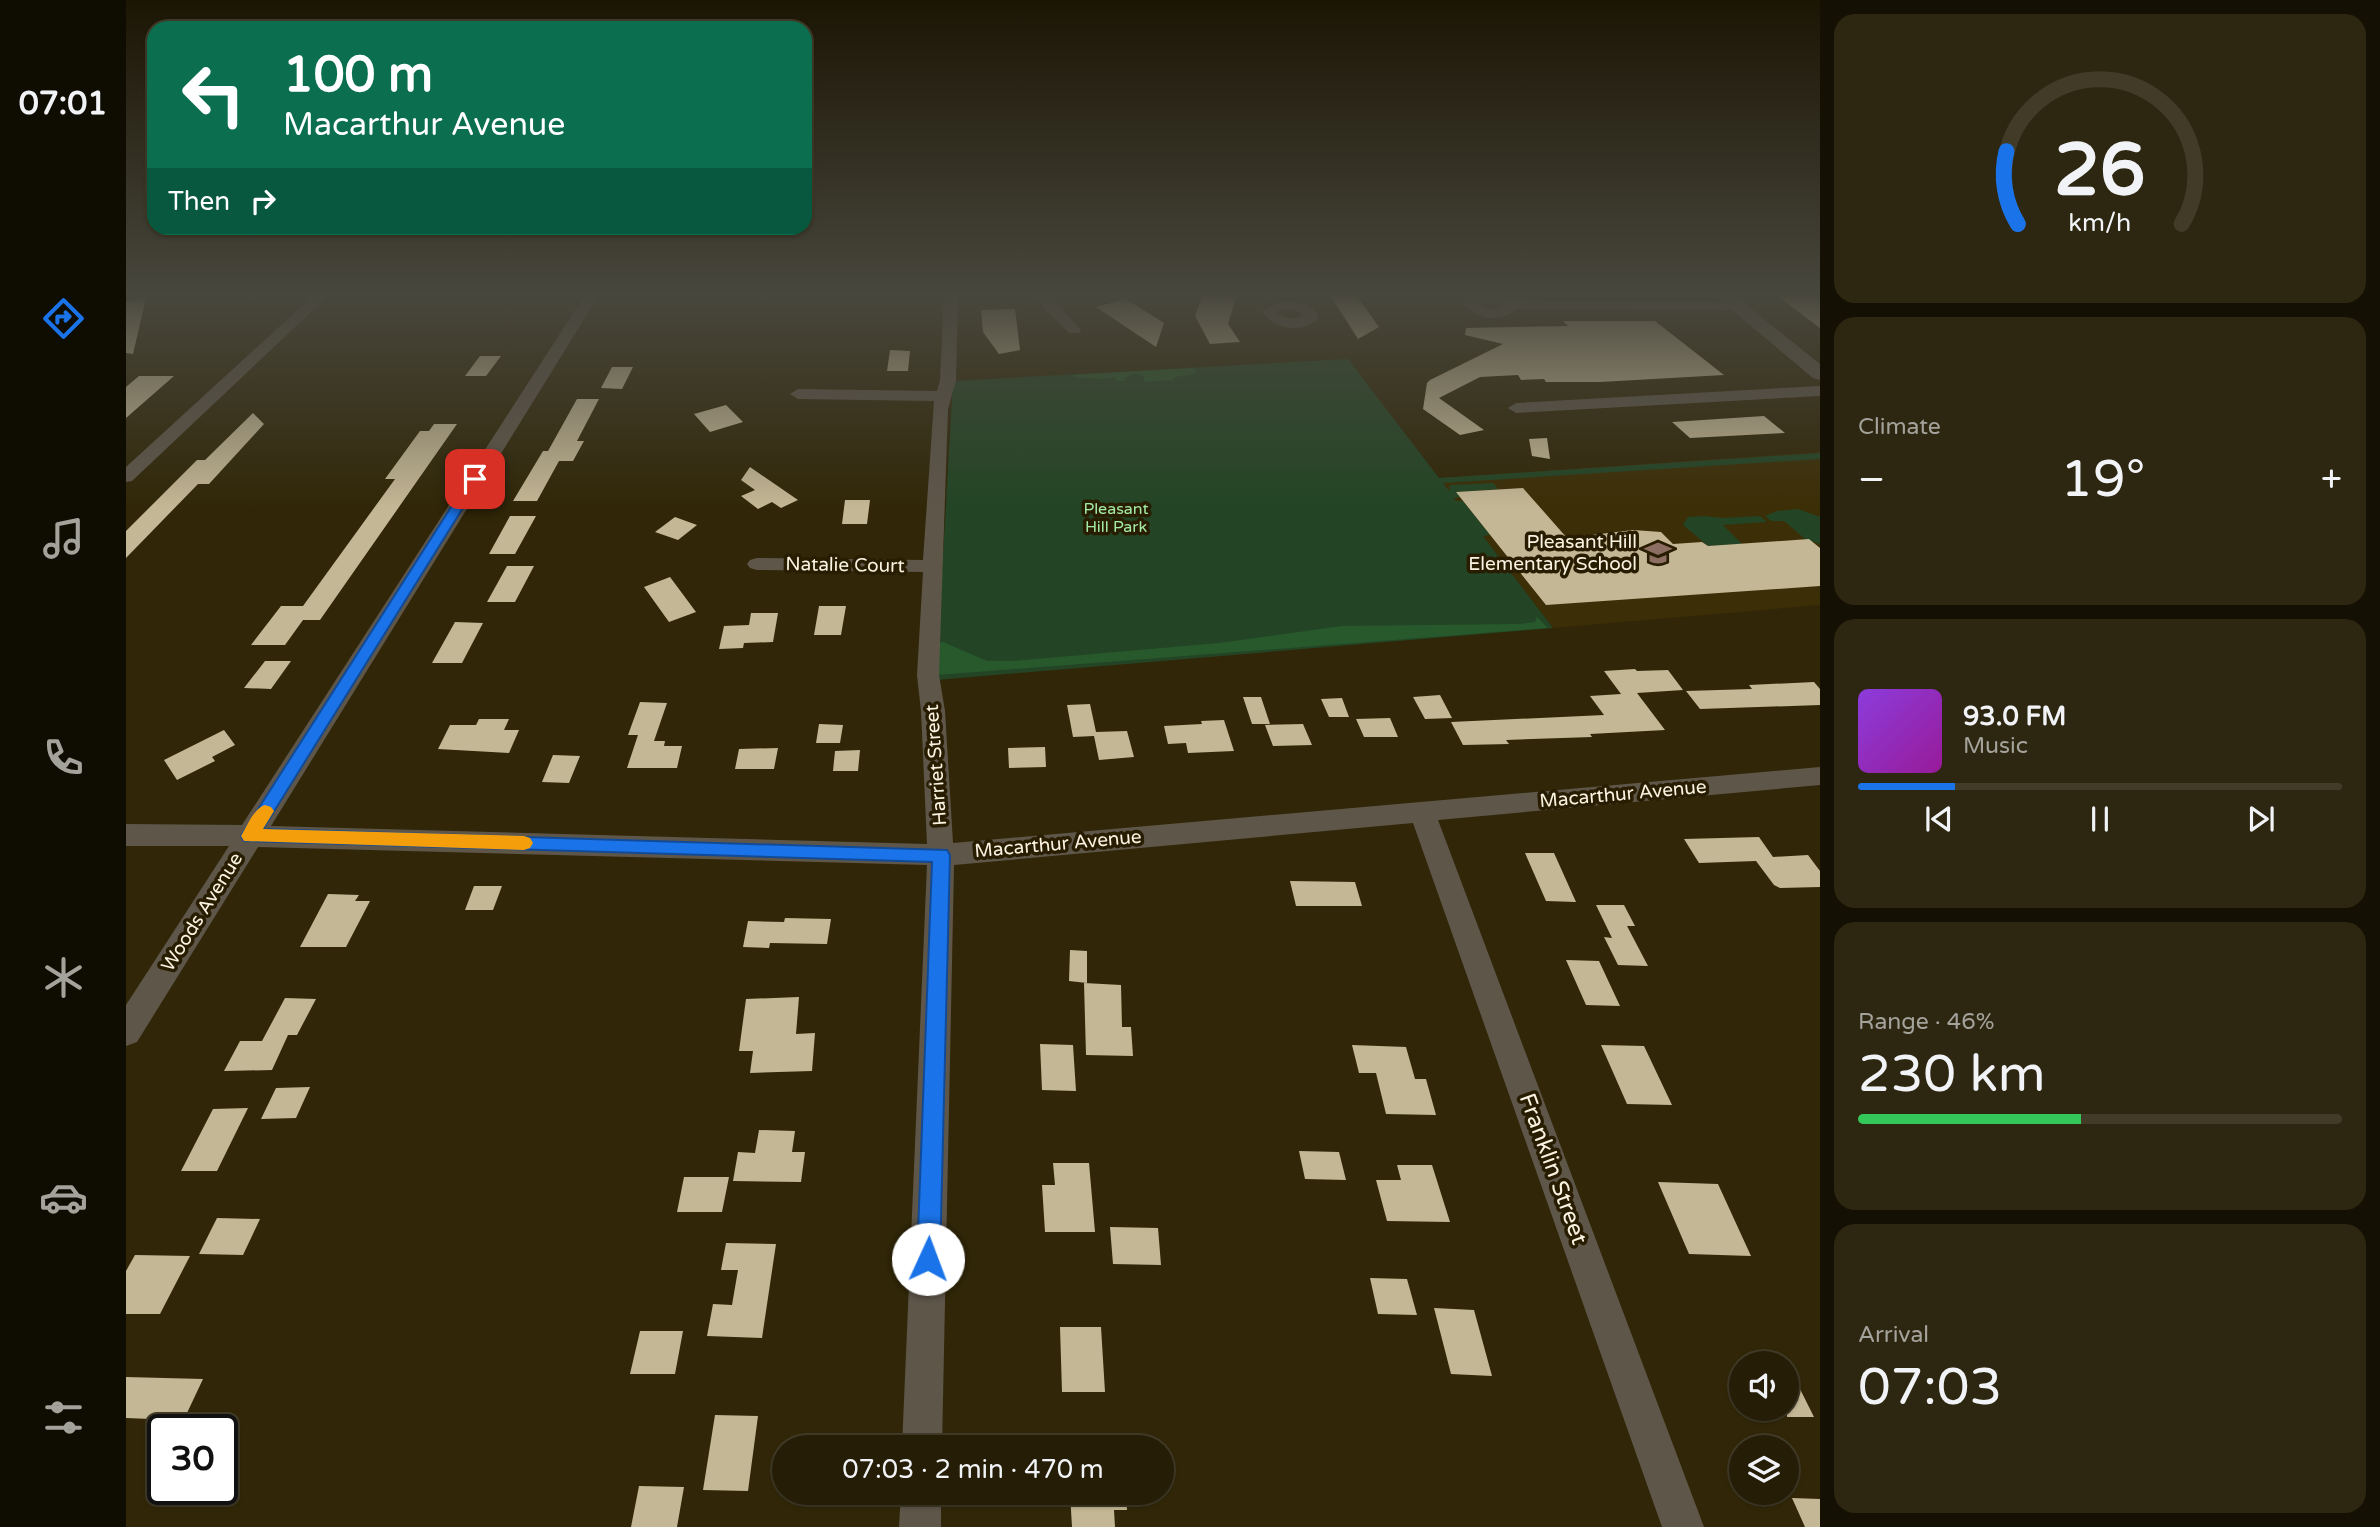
<!DOCTYPE html>
<meta charset="utf-8">
<style>
:root{--surface:#251d06;--page:#2d2610;--text:#f1f3f6;--muted:#a3a29b;--line:#423b28;--accent:#1a73e8}
body{margin:0;font-family:"Varela Round",sans-serif;background:var(--page);color:var(--text);height:100vh;display:flex;flex-direction:column;font-size:26px;white-space:nowrap}
*{box-sizing:border-box;margin:0}
p{font-size:23px;color:var(--muted)}
.icon{flex:none;width:38px;height:38px;fill:none;stroke:currentColor;stroke-width:2;stroke-linecap:round;stroke-linejoin:round}
.map{position:relative;flex:1;overflow:hidden}
.side{display:flex;flex-direction:column;gap:14px;padding:14px;background:#141003;width:560px}
.side>*{flex:none}
.hud{position:absolute;left:21px;top:21px;width:665px;height:214px;border-radius:21px;box-shadow:0 2px 5px #0004,0 0 0 2px var(--line);background:#0b6e4f;color:#fff;overflow:hidden}
.controls{position:absolute;left:1603px;top:1351px;display:grid;gap:14px}
.controls a{display:grid;place-items:center;width:70px;height:70px;border-radius:50%;background:var(--surface);box-shadow:0 2px 5px #0004,0 0 0 2px var(--line);font-size:35px}
.speed{position:absolute;left:21px;top:1414px;display:flex;gap:14px;font-size:35px;font-weight:700;text-align:center}
.speed>*{display:grid;place-content:center;width:91px;height:91px;border-radius:50%;background:var(--surface);box-shadow:0 2px 5px #0004,0 0 0 2px var(--line);line-height:1}
.speed .limit{border:4px solid #111;border-radius:10px;background:#fff;color:#111}
.pin{position:absolute;display:grid;place-items:center;width:60px;height:60px;color:#fff;margin:-30px;border-radius:14px;box-shadow:0 4px 10px #0006}
.me{position:absolute;width:77px;margin:-38px;rotate:2deg;stroke-linejoin:round;filter:drop-shadow(0 0 5px #0008)}
.turn{display:flex;align-items:center;gap:24px;height:147px;padding:0 21px;font-size:32px}
.turn .icon{width:91px;height:91px;stroke-width:2.5}
.turn b{display:block;font-size:49px;line-height:60px}
.then{display:flex;align-items:center;height:66px;padding:0 21px;background:#0003;gap:14px;font-size:26px}
.big{font-size:52px;font-weight:600;line-height:1.1}
.side .widget{flex:1;display:flex;flex-direction:column;justify-content:center;gap:10px;min-width:0;padding:0 24px;border-radius:21px;background:var(--page)}
.side .dial{align-items:center;gap:0}
.dial svg{height:182px;overflow:visible;fill:none;stroke:var(--line);stroke-width:7;stroke-linecap:round;text-anchor:middle}
.dial text{fill:var(--text);stroke:none}
.song{display:flex;align-items:center;gap:21px}
.cover{width:84px;height:84px;border-radius:10px;background:linear-gradient(135deg,hsl(270 70% 55%),hsl(300 70% 35%))}
.played{height:7px;border-radius:4px;background:linear-gradient(90deg,var(--accent) 20%,var(--line) 20%)}
.keys{display:flex;justify-content:space-around;direction:ltr}
.heat{display:flex;justify-content:space-between;align-items:center;font-size:38px;direction:ltr}
.charge{height:10px;border-radius:5px;background:linear-gradient(90deg,#34c759 46%,var(--line) 0)}
.trip{position:absolute;left:646px;top:1435px;width:402px;height:70px;border-radius:35px;background:var(--surface);box-shadow:0 2px 5px #0004,0 0 0 2px var(--line);font-weight:600;line-height:70px;text-align:center}
main{display:flex;flex:1;min-height:0}
.dock{display:flex;flex-direction:column;width:126px;justify-content:space-around;align-items:center;background:#0f0c02;color:var(--muted)}
.dock .icon{width:49px;height:49px}
.dock .selected{color:var(--accent)}
.dock b{font-size:32px;color:var(--text)}
.map>svg:first-child{display:block}
</style>
<main>
<nav class="dock">
<b>07:01</b>
<svg class="icon selected" aria-label="directions" viewBox="0 0 24 24"><path d="M12 3l9 9-9 9-9-9zM9 14v-3h6M13 9l2 2-2 2"/></svg>
<svg class="icon" aria-label="music" viewBox="0 0 24 24"><path d="M9 18V5l10-2v13"/><circle cx="6" cy="18" r="3"/><circle cx="16" cy="16" r="3"/></svg>
<svg class="icon" aria-label="phone" viewBox="0 0 24 24"><path d="M5 4h4l2 5-3 2q2 4 5 5l2-3 5 2v4C11 20 4 13 5 4z"/></svg>
<svg class="icon" aria-label="climate" viewBox="0 0 24 24"><path d="M12 3v18M4 7l16 10M4 17L20 7"/></svg>
<svg class="icon" aria-label="car" viewBox="0 0 24 24"><path d="M5 17H2v-5l4-1 3-4h7l3 4 3 1v5h-3M9 17h6M6 11h13"/><circle cx="7" cy="17" r="2"/><circle cx="17" cy="17" r="2"/></svg>
<svg class="icon" aria-label="filters" viewBox="0 0 24 24"><path d="M4 7h16M4 17h16"/><circle cx="9" cy="7" r="2"/><circle cx="15" cy="17" r="2"/></svg>
</nav>
<div class="map">
<svg width="1694" height="1527" viewBox="0 0 1694 1527">
<rect width="100%" height="100%" fill="#312708"/>
<!-- built -->
<path fill="#3c2e06" d="M1694,452V605L1427,628L1312,478Z"/>
<!-- green -->
<path fill="#234525" d="M1222,359L1313,478L1694,453V459L1317,483L1323,491L1324,485L1367,483L1372,489L1331,492L1334,497L1328,498L1330,501H1337L1364,535L1357,536L1427,628L810,680L827,381Z
M1672,509L1694,517V544L1679,539L1658,521H1645L1639,516L1651,511Z
M1579,516L1596,518L1634,516L1641,522L1597,525L1616,544L1582,546L1557,525L1562,517Z"/>
<!-- forest -->
<path fill="#28592c" d="M1068,368L1069,373L1064,375L1049,377L1046,380L1019,382L1017,376L1008,373L998,378L999,381H992L988,377L977,379L948,377L947,375Z
M1411,617L1422,628L811,675L812,643L817,642L861,661H888L1093,643L1216,626L1394,624L1409,622Z"/>
<!-- building -->
<path fill="#c4b795" d="M1077,295L1110,297L1102,324L1114,342L1084,344L1069,316Z
M1204,295H1230L1253,327L1232,339Z
M1650,295L1694,297V328Z
M20,298L7,354L0,353V302Z
M1000,299L1038,323L1030,347L970,307Z
M889,309L894,350L873,354L857,332L855,310Z
M1437,321H1529L1598,375L1474,382H1420L1418,379L1395,380L1392,375L1354,377L1313,398L1358,430L1334,435L1297,409L1301,383L1304,380L1377,344L1339,335L1340,328L1442,326Z
M764,350L784,351L782,371H761Z
M354,356H375L360,376H339Z
M486,367H507L496,389L475,388Z
M13,376H48L0,418V387Z
M451,399H473L451,441H458L447,461H433L411,501H387L417,451H422Z
M600,405L617,422L584,432L568,414Z
M127,413L138,424L83,484H72L0,558V531L71,460H79Z
M1638,416L1659,433L1564,438L1546,422Z
M308,424H331L194,620H177L159,645H125L155,606H177L269,479H259L294,431H303Z
M1421,438L1424,459L1406,456L1403,439Z
M624,467L672,500L655,508L646,502L632,509L615,496L629,490L615,480Z
M1397,488L1441,538L1507,530L1535,532L1547,544L1576,542L1582,546L1683,539L1694,548V586L1420,605L1330,492Z
M719,500H744L741,524H716Z
M384,516H410L389,554H363Z
M549,517L571,525L552,540L529,532Z
M381,566H408L389,602H361Z
M544,577L570,612L543,622L518,587Z
M693,606H720L715,635H688Z
M625,613H652L647,642L618,643L617,648L593,649L598,626L623,625Z
M329,622L357,623L336,663H306Z
M139,661H165L145,689L118,688Z
M1509,669L1511,671L1542,670L1557,690L1511,693L1539,730L1464,734L1466,737L1380,740L1383,744L1337,745L1325,722L1478,715L1464,696L1495,694L1478,671Z
M1688,682L1694,689V705L1574,709L1560,691L1626,689L1623,685Z
M1314,695L1326,718L1299,719L1287,697Z
M1117,697H1135L1144,724H1126Z
M1216,698L1223,717H1203L1195,699Z
M514,702L541,703L528,741H539L538,746H556L551,768H501L512,735H502Z
M964,704L970,732L1001,731L1008,757L973,760L968,736L947,737L941,705Z
M1264,718L1272,737H1238L1230,719Z
M353,719H383L378,730H393L383,753L312,749L324,725H350Z
M1098,720L1108,751L1062,753L1060,743L1042,744L1038,726L1076,724L1075,721Z
M693,724L717,725L714,743H690Z
M1177,724L1186,745L1147,746L1139,725Z
M98,730L109,745L86,757L89,761L51,780L38,760Z
M919,747L920,767L883,768L882,748Z
M652,748L648,769H609L613,749Z
M734,750L732,771H707L709,751Z
M427,755L454,756L443,783L416,782Z
M1633,837L1647,857L1682,855L1694,871V887L1654,888L1648,885L1630,861L1573,863L1558,839Z
M1399,853H1428L1450,902L1420,901Z
M1164,881L1229,882L1236,906H1170Z
M348,886H376L367,910H339Z
M202,894L233,895L229,901H244L220,947H174Z
M1470,905H1498L1509,926H1501L1522,966L1492,965L1478,937L1486,938Z
M659,918L705,919L701,944L644,943L643,948L617,947L622,921L658,922Z
M944,950L961,951V983L943,981Z
M1440,960L1473,961L1494,1006L1460,1005Z
M958,983L995,985L996,1027H1005L1007,1056L960,1055Z
M673,997L670,1034L689,1033L686,1071L624,1073L627,1051H613L620,999Z
M159,998L190,999L171,1035H162L146,1070L98,1071L114,1041H136Z
M914,1044L947,1045L950,1091L916,1090Z
M1226,1045L1280,1047L1289,1079H1300L1310,1115L1260,1114L1250,1073H1233Z
M1475,1045L1518,1046L1546,1105L1501,1104Z
M184,1087L170,1118L135,1119L150,1088Z
M122,1108L91,1171H55L87,1109Z
M633,1130L669,1131L666,1152H679L675,1182L607,1181L612,1152L629,1153Z
M1173,1151L1213,1152L1220,1180L1179,1179Z
M927,1163H963L969,1232H919L916,1185H929Z
M1271,1165H1306L1324,1222L1261,1221L1250,1180H1275Z
M558,1177H603L596,1212H551Z
M1532,1182L1592,1184L1625,1256L1563,1254Z
M91,1218L134,1219L117,1255L73,1254Z
M984,1227L1032,1228L1035,1265L987,1264Z
M600,1243L650,1244L636,1338L581,1336L587,1304L606,1305L612,1270H595Z
M9,1255L64,1256L34,1314H0V1271Z
M1244,1278L1281,1279L1291,1315L1252,1314Z
M1308,1308L1348,1310L1366,1376L1325,1374Z
M934,1327H975L979,1392H936Z
M514,1331H557L549,1374H504Z
M1661,1363L1688,1417H1661Z
M0,1377L77,1379L53,1430H19L25,1419L0,1418Z
M589,1415L632,1416L622,1491L577,1490Z
M513,1486L558,1487L551,1527H505Z
M944,1493H1000L1001,1510H988L989,1527H946Z
M1666,1498L1694,1499V1527H1679Z"/>
<g fill="none" stroke-linecap="round" stroke-linejoin="round">
<!-- minor -->
<path fill="#5f564a" fill-rule="evenodd" d="M188,295H203L6,481L0,482V467Z
M459,295H473L145,826L801,844L795,711L791,675L797,572L631,570L624,568L621,564L624,560L631,558L797,560L808,401L672,399L664,394L672,389L811,391L814,380L818,295H832L830,380L822,409L813,675L819,711L827,843L1694,767V785L1312,820L1578,1527H1536L1287,823L828,865L816,1447H776L801,865L132,847L11,1042L0,1046V1005L103,846H0V824L116,825Z
M909,295H923L955,330L953,333H943L918,308Z
M1344,295L1374,296L1384,301L1610,302L1617,306L1610,310L1390,309C1375,324 1349,319 1336,303ZM1353,302L1370,304L1375,308L1363,309L1352,304Z
M1155,301C1170,302 1187,301 1193,318C1177,334 1149,330 1136,312ZM1157,309L1172,311L1178,316L1163,319L1151,313Z
M1694,386V396L1390,413L1382,408L1390,403Z
M775,1493H815V1527H773Z"/>
<!-- tertiary -->
<path fill="#5f564a" fill-rule="evenodd" d="M1588,295H1608L1694,364V380L1687,378Z"/>
</g>
<!-- sky -->
<linearGradient id="sky" x2="0" y2="1"><stop stop-color="#1b1504"/><stop offset="0.58" stop-color="#48473d"/><stop offset="1" stop-color="#48473d" stop-opacity="0"/></linearGradient>
<rect width="1694" height="508" fill="url(#sky)"/>
<!-- route -->
<path fill="#1a73e8" stroke="#114b97" stroke-width="2" d="M349,476L355,479L137,829L821,850L824,855L814,1259L811,1267L802,1270L794,1267L791,1259L806,862L118,841L115,836L118,831L343,479Z"/>
<!-- slow -->
<path fill="#f59e0b" d="M139,805L145,807L148,811L137,829L398,836L404,838L407,843L404,848L398,850L118,841L115,836C121,826 128,808 139,805Z"/>
<!-- icons -->
<defs>
<symbol id="school-bare" viewBox="-9 -9 18 18"><path d="M0-5L7-2L0 1L-7-2ZM-4 1L0 2.5L4 1V4Q0 6-4 4Z" fill="#8d6e63" stroke="#281d00" stroke-width="2.5" paint-order="stroke"/></symbol>
</defs>
<g fill-rule="evenodd">
<use href="#school-bare" x="1513" y="534" width="38" height="38"/>
</g>
<g text-anchor="middle" dominant-baseline="central" stroke-width="7" stroke-linejoin="round" paint-order="stroke">
<!-- far-park labels -->
<g font-size="16" fill="#a3eba5" stroke="#281d00">
<text x="990" y="509">Pleasant<tspan x="990" dy="18">Hill Park</tspan></text>
</g>
<!-- poi labels -->
<g font-size="19" fill="#faf3e2" stroke="#281d00" text-anchor="end">
<text x="1511" y="542">Pleasant Hill<tspan x="1511" dy="22">Elementary School</tspan></text>
</g>
<!-- street labels -->
<g font-size="19" fill="#faf3e2" stroke="#281d00">
<text transform="translate(719 565) rotate(1)">Natalie Court</text>
<text transform="translate(810 765) rotate(-94)">Harriet Street</text>
<text transform="translate(1497 794) rotate(-5)">Macarthur Avenue</text>
<text transform="translate(932 844) rotate(-5)">Macarthur Avenue</text>
<text transform="translate(76 912) rotate(-58)">Woods Avenue</text>
</g>
<!-- near-street labels -->
<g font-size="23" fill="#faf3e2" stroke="#281d00">
<text transform="translate(1427 1169) rotate(70)">Franklin Street</text>
</g>
</g>
</svg>
<div class="controls">
<a><svg class="icon" aria-label="sound" viewBox="0 0 24 24"><path d="M4 9h4l5-4v14l-5-4H4zM17 9q2 3 0 6"/></svg></a>
<a><svg class="icon" aria-label="layers" viewBox="0 0 24 24"><path d="M12 4l9 5-9 5-9-5zM3 14l9 5 9-5"/></svg></a>
</div>
<div class="speed"><div class="limit">30</div></div>
<div class="pin" style="left:349px;top:479px;background:#d93025"><svg class="icon" aria-label="arrive" viewBox="0 0 24 24"><path d="M6 21V4h12l-3 4 3 4H6"/></svg></div>
<svg class="me" style="left:802px;top:1259px" viewBox="-20 -20 40 40"><circle r="19" fill="#fff"/><path d="M0-13L10 11 0 6-10 11z" fill="#1a73e8"/></svg>
<div class="trip">07:03 · 2 min · 470 m</div>
<div class="hud">
<div class="turn"><svg class="icon" aria-label="left" viewBox="0 0 24 24"><path d="M17 20v-9H6M10 6l-5 5 5 5"/></svg><div><b>100 m</b>Macarthur Avenue</div></div>
<div class="then">Then<svg class="icon" aria-label="right" viewBox="0 0 24 24"><path d="M7 20v-9h11M14 6l5 5-5 5"/></svg></div>
</div>
</div>
<section class="side">
<div class="widget dial"><svg viewBox="0 0 100 80">
<path d="M14 69A42 42 0 1 1 86 69"/>
<path d="M14 69A42 42 0 0 1 9 37" stroke="#1a73e8"/>
<text x="50" y="56" font-size="32" font-weight="700">26</text>
<text x="50" y="72" font-size="11">km/h</text>
</svg></div>
<div class="widget"><p>Climate</p>
<div class="heat"><a>−</a><b class="big">19°</b><a>+</a></div>
</div>
<div class="widget">
<div class="song"><i class="cover"></i><div><b>93.0 FM</b><p>Music</p></div></div>
<div class="played"></div>
<div class="keys"><svg class="icon" aria-label="previous" viewBox="0 0 24 24"><path d="M18 5L8 12l10 7zM5 5v14"/></svg><svg class="icon" aria-label="pause" viewBox="0 0 24 24"><path d="M8 5v14M16 5v14"/></svg><svg class="icon" aria-label="next" viewBox="0 0 24 24"><path d="M6 5l10 7-10 7zM19 5v14"/></svg></div>
</div>
<div class="widget"><p>Range · 46%</p><b class="big">230 km</b><div class="charge"></div></div>
<div class="widget"><p>Arrival</p><b class="big">07:03</b></div>
</section>
</main>
